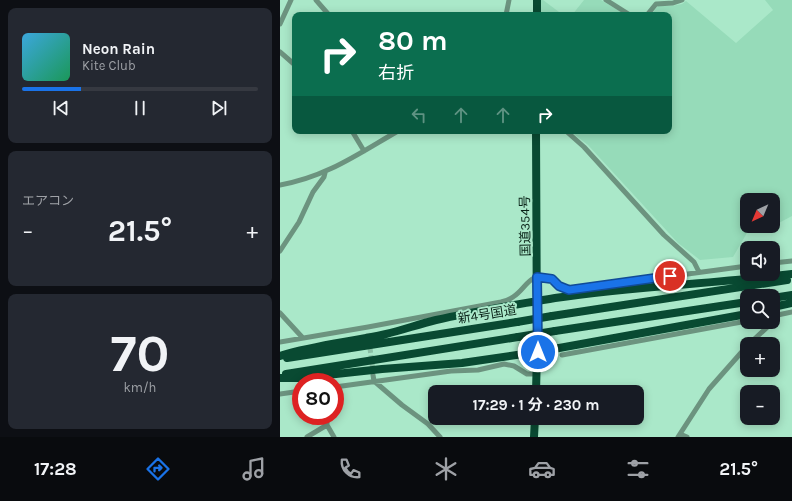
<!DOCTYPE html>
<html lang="ja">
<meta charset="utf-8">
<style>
:root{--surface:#171b24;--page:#242831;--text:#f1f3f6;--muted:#9ea1a6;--line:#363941;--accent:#1a73e8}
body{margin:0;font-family:Karla,"Noto Sans JP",sans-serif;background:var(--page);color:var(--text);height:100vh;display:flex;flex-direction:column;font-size:15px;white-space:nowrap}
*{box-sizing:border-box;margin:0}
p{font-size:13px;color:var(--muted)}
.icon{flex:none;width:22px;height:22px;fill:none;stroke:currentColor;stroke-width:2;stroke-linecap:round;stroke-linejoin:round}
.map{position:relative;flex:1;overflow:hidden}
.details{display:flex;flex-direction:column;gap:8px;padding:8px;background:#0d0f14;width:280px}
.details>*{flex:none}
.banner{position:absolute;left:12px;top:12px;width:380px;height:122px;border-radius:8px;box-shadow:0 2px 10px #0003;background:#0b6e4f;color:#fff;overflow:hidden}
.needle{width:26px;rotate:224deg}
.buttons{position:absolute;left:460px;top:193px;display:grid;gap:8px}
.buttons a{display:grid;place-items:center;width:40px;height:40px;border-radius:8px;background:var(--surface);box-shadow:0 2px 10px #0003;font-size:20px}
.speed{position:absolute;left:12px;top:373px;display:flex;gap:8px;font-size:20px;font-weight:700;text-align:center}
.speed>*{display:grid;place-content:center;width:52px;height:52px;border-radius:50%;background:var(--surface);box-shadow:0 2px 10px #0003;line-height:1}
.speed .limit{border:6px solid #d22;background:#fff;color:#111}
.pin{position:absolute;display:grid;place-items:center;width:34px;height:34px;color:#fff;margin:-17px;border:2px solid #fff;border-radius:50%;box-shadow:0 1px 4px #0007}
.me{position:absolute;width:44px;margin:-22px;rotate:0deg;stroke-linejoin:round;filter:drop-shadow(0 0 3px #0008)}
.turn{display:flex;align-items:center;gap:14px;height:84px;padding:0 20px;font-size:18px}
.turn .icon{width:52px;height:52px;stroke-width:2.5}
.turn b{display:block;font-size:28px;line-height:34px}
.lanes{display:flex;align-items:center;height:38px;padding:0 20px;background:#0003;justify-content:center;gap:20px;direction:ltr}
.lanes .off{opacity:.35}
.big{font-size:30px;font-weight:700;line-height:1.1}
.details .tile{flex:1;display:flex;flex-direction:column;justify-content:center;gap:6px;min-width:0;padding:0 14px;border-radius:8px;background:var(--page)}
.details .dial{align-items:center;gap:0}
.dial b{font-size:52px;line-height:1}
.song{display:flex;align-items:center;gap:12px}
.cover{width:48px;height:48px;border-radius:6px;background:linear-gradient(135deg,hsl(200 70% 55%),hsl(150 70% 35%))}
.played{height:4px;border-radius:2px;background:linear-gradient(90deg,var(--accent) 25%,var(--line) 25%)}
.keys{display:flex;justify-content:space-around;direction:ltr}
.heat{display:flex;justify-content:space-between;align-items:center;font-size:22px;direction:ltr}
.trip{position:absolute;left:148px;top:385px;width:216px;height:40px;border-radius:8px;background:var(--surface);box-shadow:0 2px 10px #0003;font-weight:700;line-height:40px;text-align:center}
.tab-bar{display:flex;height:64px;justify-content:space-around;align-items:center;background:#090b0e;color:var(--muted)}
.tab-bar .icon{width:28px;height:28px}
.tab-bar .selected{color:var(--accent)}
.tab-bar b{font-size:18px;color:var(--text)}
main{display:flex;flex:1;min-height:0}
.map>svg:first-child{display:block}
</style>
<main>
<section class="details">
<div class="tile">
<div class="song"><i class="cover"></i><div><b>Neon Rain</b><p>Kite Club</p></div></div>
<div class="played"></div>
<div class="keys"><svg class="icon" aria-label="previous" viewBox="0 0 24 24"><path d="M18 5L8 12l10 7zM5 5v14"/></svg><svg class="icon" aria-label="pause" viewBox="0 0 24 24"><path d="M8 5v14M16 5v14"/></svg><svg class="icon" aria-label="next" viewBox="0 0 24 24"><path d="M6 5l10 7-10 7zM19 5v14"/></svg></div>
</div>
<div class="tile"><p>エアコン</p>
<div class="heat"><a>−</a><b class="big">21.5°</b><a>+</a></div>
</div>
<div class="tile dial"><b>70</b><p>km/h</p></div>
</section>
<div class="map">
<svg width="512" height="437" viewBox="0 0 512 437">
<rect width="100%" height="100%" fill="#aae8c9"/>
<!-- built -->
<path fill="#96dbb9" d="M261,0H263L283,15H261Z
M304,0H321L346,15H292Z
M485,0H512V216L493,226V200H467V226H471L453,257L420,260L398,243L308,145L290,131H389V15H371L377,7L378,6H392L402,4L406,1L456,43L493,10Z"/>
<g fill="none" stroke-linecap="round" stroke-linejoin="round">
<!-- minor-tunnel -->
<path stroke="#8ac0a5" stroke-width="5" stroke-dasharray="5 2.5" stroke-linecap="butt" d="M486,281L489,296
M88,333L93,371"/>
<!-- minor -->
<path stroke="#6c937f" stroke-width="5" d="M36,0L49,15
M326,0L350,15
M226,15L229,0
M367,15L376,4L393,3L402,0
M0,24L11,0
M0,52L15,65
M72,131L84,151
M286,131L304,147L384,235L414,262L419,272
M0,185C46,177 78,154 118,131
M0,251L19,222L33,192L44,177L45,173
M493,263L512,261
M0,313L22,337
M493,316L512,312
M0,342L88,327L221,302C225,301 229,300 233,297C247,288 249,271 270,279C277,281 281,288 289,290L467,266
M469,344L494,321L493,315
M282,355L467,321
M93,375L94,381L122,405L148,424L160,437
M55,387L171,371L198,370L224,364L234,366L247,374H256
M0,394L21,391
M47,416V425L54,437
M400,434L407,437
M27,437L47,425
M398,437L429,389L467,346"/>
<!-- trunk -->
<path stroke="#094a32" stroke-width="8" d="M257,15V0
M256,131L257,352L256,392
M493,298L512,295
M493,307L512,303
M272,316L507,280
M275,331L467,302
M0,356C35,345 71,342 106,334C123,330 139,324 156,320C195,311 235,305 275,298C353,286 433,284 512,274
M7,358L237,322
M6,374L238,337
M0,378H19L102,369L182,363L257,352L467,314
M254,437L255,418"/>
<!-- trunk-bridge -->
<path stroke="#094a32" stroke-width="8" d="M237,322L272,316
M238,337L275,331"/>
</g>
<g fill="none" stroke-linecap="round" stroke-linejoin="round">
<defs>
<path id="route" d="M258,352L257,277L272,279L279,286L289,290L390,276"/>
</defs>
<!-- route casing -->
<use href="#route" stroke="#114b97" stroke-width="10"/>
<!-- route -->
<use href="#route" stroke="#1a73e8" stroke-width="7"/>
</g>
<g text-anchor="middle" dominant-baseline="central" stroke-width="4" stroke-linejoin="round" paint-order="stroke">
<!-- street labels -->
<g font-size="13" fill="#092217" stroke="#aae8c9">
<text transform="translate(245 226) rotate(-91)">国道354号</text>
<text transform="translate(207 314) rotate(-9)">新4号国道</text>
</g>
</g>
</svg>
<div class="buttons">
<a><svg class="needle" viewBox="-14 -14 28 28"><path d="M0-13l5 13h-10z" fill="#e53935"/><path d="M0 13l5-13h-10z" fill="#9ea1a6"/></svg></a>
<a><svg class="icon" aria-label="sound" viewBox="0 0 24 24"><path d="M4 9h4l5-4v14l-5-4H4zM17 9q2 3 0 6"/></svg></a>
<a><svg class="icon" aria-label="search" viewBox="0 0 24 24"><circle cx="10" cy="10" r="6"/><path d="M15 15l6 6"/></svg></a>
<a>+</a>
<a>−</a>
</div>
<div class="speed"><div class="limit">80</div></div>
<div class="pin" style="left:390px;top:276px;background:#d93025"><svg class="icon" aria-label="arrive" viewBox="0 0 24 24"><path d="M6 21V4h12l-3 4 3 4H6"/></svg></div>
<svg class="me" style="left:258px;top:352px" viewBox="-20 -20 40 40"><circle r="17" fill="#1a73e8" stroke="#fff" stroke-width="3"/><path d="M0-11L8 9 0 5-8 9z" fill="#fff"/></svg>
<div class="trip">17:29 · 1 分 · 230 m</div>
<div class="banner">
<div class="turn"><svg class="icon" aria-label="right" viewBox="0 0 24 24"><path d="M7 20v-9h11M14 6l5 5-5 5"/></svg><div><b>80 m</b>右折</div></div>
<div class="lanes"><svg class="icon off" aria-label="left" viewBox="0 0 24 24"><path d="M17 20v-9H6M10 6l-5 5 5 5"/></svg><svg class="icon off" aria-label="ahead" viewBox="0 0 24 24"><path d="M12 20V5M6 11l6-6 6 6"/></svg><svg class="icon off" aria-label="ahead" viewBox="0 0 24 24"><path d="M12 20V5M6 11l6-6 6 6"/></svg><svg class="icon" aria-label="right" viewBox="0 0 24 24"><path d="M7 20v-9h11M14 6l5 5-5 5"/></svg></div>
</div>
</div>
</main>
<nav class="tab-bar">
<b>17:28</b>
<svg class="icon selected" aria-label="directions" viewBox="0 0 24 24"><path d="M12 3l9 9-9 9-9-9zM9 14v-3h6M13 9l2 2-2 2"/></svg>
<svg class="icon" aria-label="music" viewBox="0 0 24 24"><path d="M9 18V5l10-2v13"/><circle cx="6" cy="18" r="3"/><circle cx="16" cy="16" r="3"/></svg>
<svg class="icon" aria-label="phone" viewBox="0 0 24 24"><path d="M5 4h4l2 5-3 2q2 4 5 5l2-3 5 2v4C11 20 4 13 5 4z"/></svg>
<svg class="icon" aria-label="climate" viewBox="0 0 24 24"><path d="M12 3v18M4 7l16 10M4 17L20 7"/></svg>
<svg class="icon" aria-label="car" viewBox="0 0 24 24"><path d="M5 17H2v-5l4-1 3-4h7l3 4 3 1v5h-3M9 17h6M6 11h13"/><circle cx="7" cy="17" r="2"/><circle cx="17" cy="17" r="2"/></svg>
<svg class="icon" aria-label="filters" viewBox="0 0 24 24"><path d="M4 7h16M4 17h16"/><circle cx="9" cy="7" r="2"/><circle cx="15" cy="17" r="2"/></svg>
<b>21.5°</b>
</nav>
